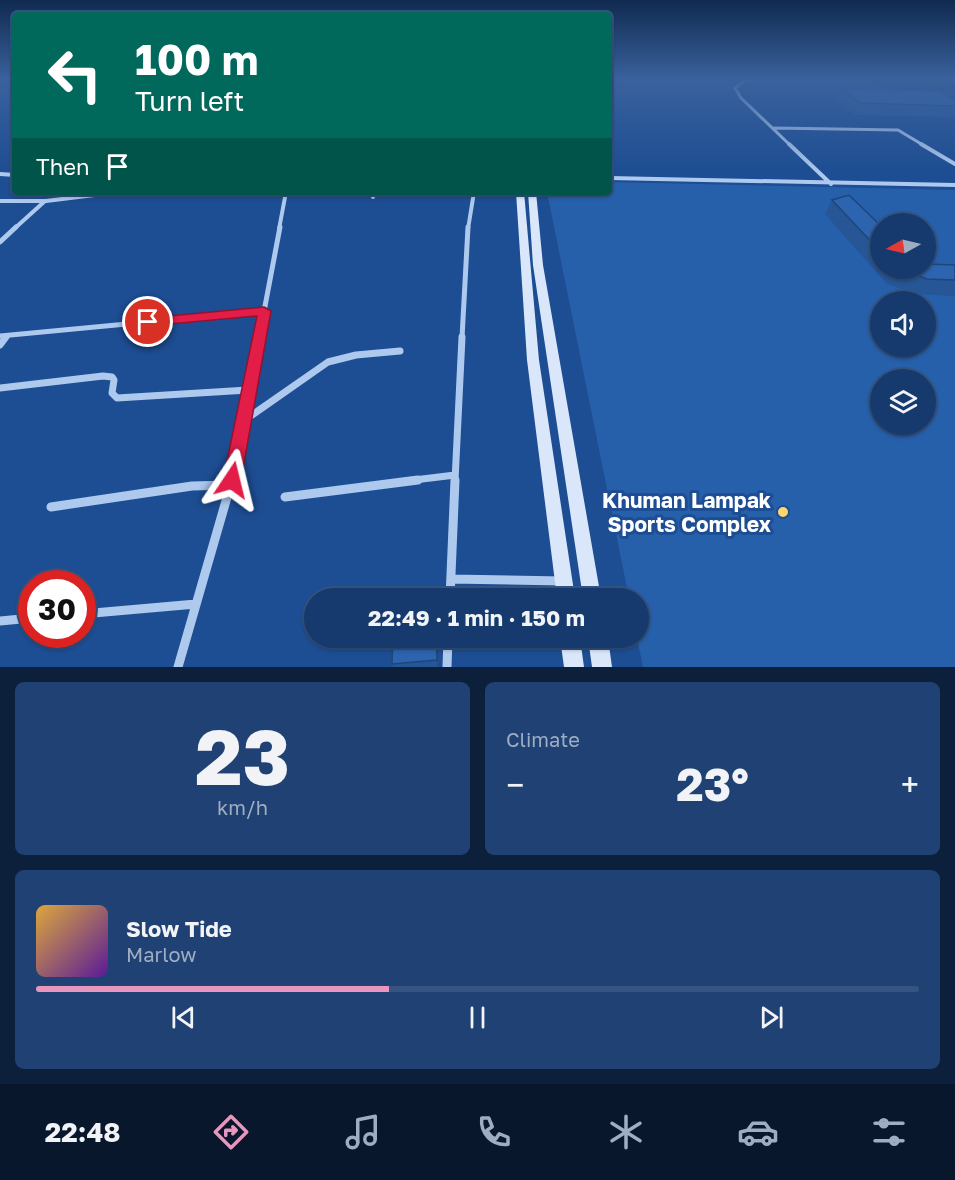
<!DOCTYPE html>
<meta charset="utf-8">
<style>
:root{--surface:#163a6e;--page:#1f4173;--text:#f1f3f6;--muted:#9eadc2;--line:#355481;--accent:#e797bd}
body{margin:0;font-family:"Golos Text",sans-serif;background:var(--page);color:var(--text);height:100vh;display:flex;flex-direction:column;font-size:22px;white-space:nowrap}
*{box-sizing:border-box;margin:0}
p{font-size:20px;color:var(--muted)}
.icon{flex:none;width:33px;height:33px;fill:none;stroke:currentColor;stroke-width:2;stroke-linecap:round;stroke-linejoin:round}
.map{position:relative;height:667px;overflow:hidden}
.details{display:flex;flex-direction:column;gap:15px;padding:15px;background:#0c203c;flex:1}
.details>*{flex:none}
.hud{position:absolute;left:12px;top:12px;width:600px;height:183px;border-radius:6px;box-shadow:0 2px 4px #0004,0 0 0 2px var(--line);background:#00695c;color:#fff;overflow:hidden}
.needle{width:39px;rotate:262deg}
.buttons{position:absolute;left:870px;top:213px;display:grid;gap:12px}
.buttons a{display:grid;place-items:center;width:66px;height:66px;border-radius:50%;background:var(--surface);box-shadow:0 2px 4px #0004,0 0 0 2px var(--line);font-size:30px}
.speed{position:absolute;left:18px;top:570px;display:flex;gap:12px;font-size:30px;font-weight:700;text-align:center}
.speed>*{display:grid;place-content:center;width:78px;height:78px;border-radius:50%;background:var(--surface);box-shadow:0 2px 4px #0004,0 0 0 2px var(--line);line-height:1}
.speed .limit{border:9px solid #d22;background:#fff;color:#111}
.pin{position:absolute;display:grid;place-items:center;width:51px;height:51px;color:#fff;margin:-26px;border:3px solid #fff;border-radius:50%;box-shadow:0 2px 6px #0007}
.me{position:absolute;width:66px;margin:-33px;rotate:10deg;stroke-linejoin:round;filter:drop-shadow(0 0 4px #0008)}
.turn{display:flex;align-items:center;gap:21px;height:126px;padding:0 24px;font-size:27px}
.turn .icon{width:78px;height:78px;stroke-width:2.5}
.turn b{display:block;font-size:42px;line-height:51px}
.then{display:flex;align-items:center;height:57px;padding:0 24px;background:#0003;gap:12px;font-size:22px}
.big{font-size:45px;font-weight:700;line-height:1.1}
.details .tile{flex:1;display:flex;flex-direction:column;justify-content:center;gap:9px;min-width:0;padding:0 21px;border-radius:9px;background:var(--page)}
.details .dial{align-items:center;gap:0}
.dial b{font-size:78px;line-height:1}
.song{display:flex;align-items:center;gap:18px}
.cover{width:72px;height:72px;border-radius:9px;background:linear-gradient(135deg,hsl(40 70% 55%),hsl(270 70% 35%))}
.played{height:6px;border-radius:3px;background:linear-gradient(90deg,var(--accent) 40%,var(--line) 40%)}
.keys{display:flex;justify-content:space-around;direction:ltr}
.heat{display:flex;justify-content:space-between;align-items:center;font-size:33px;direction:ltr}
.details .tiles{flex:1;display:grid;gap:15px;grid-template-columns:1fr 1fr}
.tile:last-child{grid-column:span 2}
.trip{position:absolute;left:304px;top:588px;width:345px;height:60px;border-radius:30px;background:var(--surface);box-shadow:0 2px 4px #0004,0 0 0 2px var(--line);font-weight:700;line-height:60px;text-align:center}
.tabs{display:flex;height:96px;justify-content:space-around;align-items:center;background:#09172c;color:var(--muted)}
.tabs .icon{width:42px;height:42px}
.tabs .active{color:var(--accent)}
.tabs b{font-size:27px;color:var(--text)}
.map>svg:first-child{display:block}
</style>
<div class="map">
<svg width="955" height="667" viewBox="0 0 955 667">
<rect width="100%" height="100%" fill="#1d4d92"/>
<!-- green -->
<path fill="#265faa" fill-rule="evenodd" d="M609,182L955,190V667H643L637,638H639V598H629L547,192H609ZM880,224H926V268H880ZM880,302H926V346H880ZM880,380H926V424H880Z"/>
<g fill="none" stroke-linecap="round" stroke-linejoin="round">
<!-- river -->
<path fill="#133970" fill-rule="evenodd" d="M867,80L955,83V91L901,89L869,83Z"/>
<!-- minor-far4 -->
<path stroke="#adc9ee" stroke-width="3" d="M750,80L744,81L735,88L741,98L790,145
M774,128L898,130L923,145"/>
<!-- minor-far3 -->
<path stroke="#adc9ee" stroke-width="4" d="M789,144L831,184
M921,144L955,164
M0,174L15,175
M609,178L955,185
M373,192V197
M0,201H46L119,192
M14,229L45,201
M279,229L286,192
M468,229L474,192"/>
<!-- minor-far2 -->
<path stroke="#adc9ee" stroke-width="5" d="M0,242L16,227
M0,336L264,311
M5,338L7,336
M259,338L280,227
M462,338L468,227"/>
<!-- minor-far1 -->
<path stroke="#adc9ee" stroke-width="7" d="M0,345L6,337
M0,388L103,376L112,377L114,380L112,393L117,398L248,390L260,337
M242,422L328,362L356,355L400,351
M232,481L248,390
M406,481L455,475
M455,481L462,337"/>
<!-- minor -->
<path stroke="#adc9ee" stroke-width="9" d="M285,497L418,480
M51,507L192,486L231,485
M451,579L563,581
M450,598L455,480
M82,614L196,604
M0,621L32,618
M178,667L232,480
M447,667L448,638"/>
<!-- secondary -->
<path fill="#dae7fa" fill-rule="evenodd" d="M516,192H524L539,360L575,598H557L527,360Z
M528,192H536L543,265L601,598H583L533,265Z
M560,638H580L584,667H564Z
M588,638H608L612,667H592Z"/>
</g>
<!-- wall -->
<path fill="#265696" d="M841,89L955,100V117L855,115L836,100Z
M832,200L880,225V268H926L955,265V296L916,294L887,284L825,214Z
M382,638H437V667H393L392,664L393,644L384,645Z"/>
<!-- building -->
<path fill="#2c64af" stroke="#1f467a" stroke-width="1.5" d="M841,89L938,91L955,100V106L861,103Z
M849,195L880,225V251L832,200Z
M926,264L955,265V280L927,279L897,268H926Z
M393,638H436L437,660L392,664Z"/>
<!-- sky -->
<linearGradient id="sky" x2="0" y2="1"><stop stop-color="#102a50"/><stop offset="0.46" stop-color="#3a629d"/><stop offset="1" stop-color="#3a629d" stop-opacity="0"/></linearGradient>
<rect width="955" height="173" fill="url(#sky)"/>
<!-- route -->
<path fill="#e11d48" stroke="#92132f" stroke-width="1.5" d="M264,307L271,311L241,480L239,486L232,488L226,486L223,480L257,316L148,326L141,322L148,318Z"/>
<!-- markers -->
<circle fill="#fed66c" stroke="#1d4d92" stroke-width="2" cx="783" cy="512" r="6"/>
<g text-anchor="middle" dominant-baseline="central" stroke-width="6" stroke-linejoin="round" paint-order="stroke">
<!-- near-poi labels -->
<g font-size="21" font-weight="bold" fill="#fff" stroke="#1d4d92" text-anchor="end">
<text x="771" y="500">Khuman Lampak<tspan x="771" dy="24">Sports Complex</tspan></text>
</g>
</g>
</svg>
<div class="buttons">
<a><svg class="needle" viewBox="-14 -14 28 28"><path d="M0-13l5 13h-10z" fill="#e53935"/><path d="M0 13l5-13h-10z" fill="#9eadc2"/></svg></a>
<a><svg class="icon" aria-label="sound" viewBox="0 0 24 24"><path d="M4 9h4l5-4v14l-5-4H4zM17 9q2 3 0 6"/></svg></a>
<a><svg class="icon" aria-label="layers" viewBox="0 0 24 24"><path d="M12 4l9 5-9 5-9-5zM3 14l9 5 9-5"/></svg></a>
</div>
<div class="speed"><div class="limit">30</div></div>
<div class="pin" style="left:148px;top:322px;background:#d93025"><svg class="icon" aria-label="arrive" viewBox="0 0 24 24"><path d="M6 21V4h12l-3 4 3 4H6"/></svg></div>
<svg class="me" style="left:232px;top:480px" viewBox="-20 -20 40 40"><path d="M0-17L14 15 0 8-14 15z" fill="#e11d48" stroke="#fff" stroke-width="4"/></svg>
<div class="trip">22:49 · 1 min · 150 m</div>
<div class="hud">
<div class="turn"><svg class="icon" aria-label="left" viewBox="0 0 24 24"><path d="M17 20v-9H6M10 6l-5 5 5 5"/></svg><div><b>100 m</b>Turn left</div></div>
<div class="then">Then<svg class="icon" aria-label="arrive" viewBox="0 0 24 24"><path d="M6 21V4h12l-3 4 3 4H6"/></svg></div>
</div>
</div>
<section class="details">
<div class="tiles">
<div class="tile dial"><b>23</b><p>km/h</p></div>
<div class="tile"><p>Climate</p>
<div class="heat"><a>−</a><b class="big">23°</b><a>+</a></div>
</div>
<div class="tile">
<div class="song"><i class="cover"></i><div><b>Slow Tide</b><p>Marlow</p></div></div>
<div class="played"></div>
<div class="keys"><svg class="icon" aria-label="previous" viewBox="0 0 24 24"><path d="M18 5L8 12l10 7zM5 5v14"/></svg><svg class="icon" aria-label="pause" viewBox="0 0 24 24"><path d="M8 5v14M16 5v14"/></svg><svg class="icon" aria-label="next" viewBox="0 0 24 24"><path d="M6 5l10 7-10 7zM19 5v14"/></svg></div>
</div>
</div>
</section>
<nav class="tabs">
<b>22:48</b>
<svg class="icon active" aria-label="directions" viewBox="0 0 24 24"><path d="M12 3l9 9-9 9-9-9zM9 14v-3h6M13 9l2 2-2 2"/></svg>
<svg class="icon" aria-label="music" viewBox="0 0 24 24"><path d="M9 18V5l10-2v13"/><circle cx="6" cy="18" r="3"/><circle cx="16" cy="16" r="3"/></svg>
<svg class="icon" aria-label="phone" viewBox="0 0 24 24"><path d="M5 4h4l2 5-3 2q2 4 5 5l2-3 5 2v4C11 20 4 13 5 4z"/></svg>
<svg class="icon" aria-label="climate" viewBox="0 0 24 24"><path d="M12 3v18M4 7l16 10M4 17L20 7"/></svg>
<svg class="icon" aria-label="car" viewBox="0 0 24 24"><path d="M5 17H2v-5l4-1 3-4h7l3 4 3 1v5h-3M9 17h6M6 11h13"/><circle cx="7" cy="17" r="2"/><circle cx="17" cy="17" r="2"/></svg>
<svg class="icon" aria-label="filters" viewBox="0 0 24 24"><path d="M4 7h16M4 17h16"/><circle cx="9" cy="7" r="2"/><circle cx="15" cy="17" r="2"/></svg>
</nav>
